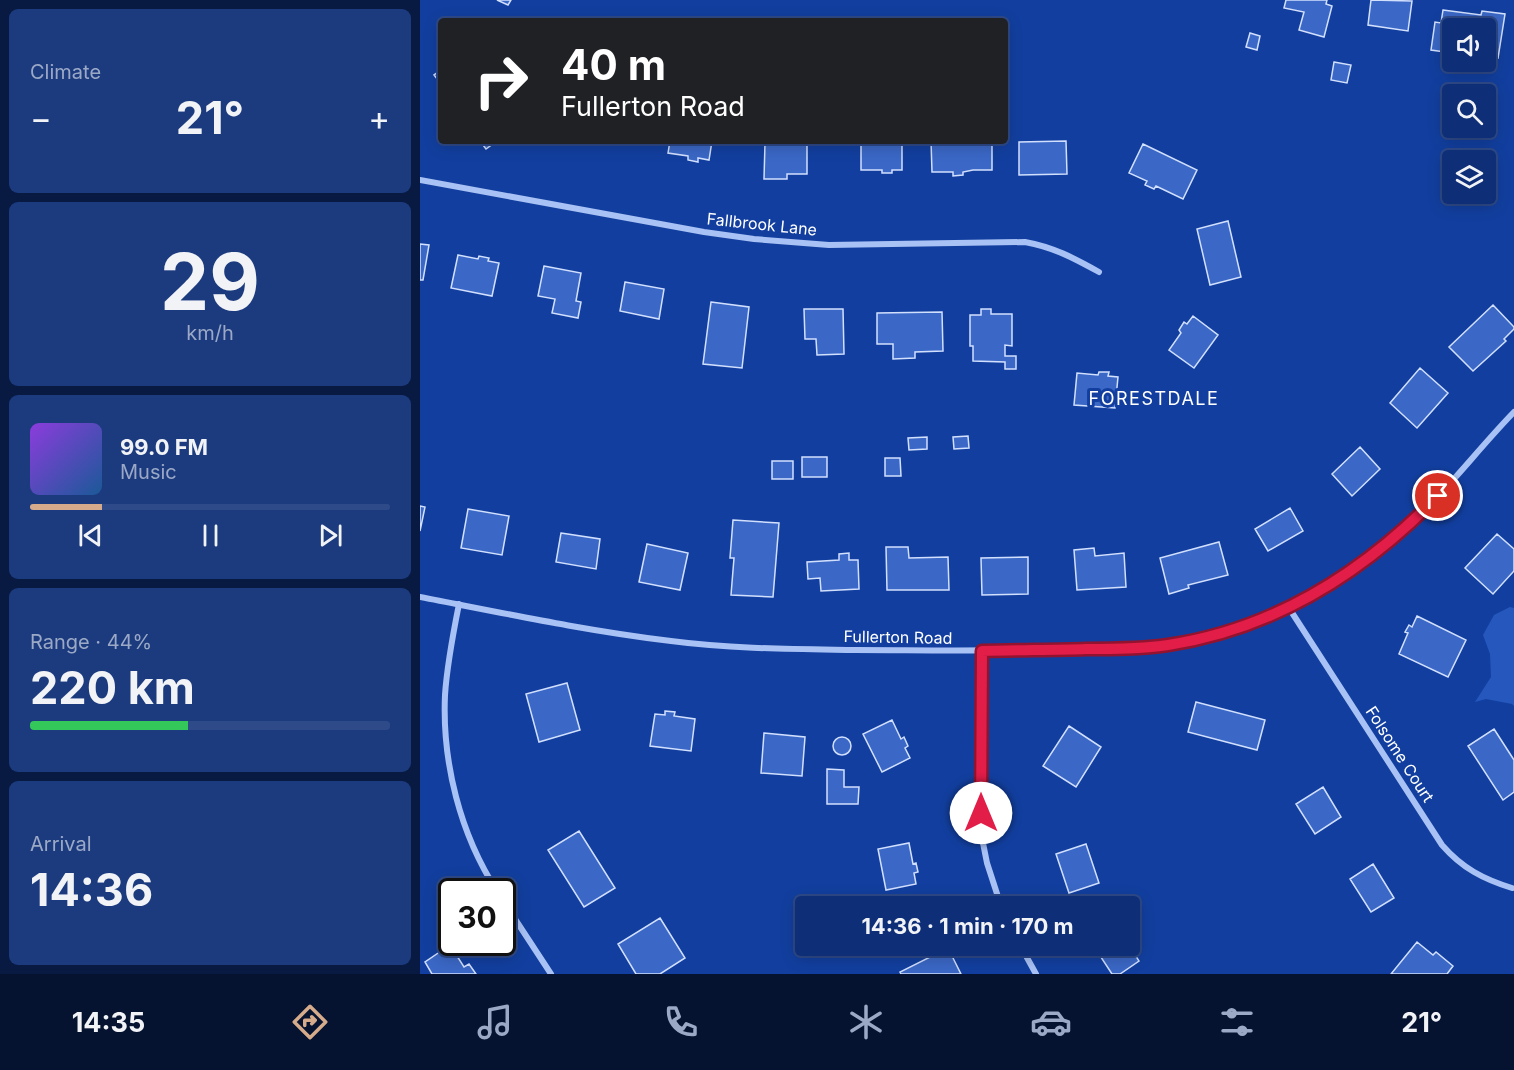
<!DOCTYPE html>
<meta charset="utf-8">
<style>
:root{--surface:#0e2f77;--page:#1c3b7f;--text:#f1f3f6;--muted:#9ba9c6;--line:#2e4a89;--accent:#d6ab8b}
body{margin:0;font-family:Inter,sans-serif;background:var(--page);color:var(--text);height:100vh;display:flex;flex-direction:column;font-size:22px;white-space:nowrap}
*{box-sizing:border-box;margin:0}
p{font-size:20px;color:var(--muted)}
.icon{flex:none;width:33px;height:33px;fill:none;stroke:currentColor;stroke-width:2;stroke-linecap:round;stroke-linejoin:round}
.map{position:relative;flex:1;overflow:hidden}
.panel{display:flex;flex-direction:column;gap:9px;padding:9px;background:#081a41;width:420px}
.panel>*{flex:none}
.banner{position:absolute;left:18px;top:18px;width:570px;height:126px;border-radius:6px;box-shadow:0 3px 15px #0003,0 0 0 2px var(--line);background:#202124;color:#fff;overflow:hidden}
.controls{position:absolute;left:1022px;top:18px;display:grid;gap:12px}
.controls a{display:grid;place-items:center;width:54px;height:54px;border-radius:6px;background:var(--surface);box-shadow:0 3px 15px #0003,0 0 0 2px var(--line);font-size:30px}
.speed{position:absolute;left:18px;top:878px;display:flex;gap:12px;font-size:30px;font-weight:700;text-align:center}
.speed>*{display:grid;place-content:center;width:78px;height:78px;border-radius:50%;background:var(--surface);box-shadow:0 3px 15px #0003,0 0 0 2px var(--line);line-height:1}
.speed .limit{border:3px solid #111;border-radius:9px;background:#fff;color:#111}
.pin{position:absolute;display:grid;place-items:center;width:51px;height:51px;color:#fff;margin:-26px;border:3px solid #fff;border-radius:50%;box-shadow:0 2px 6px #0007}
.me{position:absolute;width:66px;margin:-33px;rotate:0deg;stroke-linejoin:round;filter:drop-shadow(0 0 4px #0008)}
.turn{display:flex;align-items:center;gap:21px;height:126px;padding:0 24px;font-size:27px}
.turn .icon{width:78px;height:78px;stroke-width:2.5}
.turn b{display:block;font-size:42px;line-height:51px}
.big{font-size:45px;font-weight:700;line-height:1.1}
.panel .card{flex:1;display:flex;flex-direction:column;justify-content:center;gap:9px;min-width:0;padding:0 21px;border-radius:9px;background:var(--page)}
.panel .dial{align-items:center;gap:0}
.dial b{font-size:78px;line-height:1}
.song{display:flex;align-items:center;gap:18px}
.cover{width:72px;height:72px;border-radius:9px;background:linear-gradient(135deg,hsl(270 70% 55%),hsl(210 70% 35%))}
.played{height:6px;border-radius:3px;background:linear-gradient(90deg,var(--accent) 20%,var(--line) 20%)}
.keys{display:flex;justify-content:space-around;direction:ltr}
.heat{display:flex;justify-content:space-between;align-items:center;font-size:33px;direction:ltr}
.charge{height:9px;border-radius:4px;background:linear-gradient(90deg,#34c759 44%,var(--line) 0)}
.trip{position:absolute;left:375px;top:896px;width:345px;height:60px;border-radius:6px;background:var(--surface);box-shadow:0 3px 15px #0003,0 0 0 2px var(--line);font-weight:700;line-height:60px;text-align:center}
.menu{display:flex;height:96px;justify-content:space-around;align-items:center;background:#061330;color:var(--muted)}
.menu .icon{width:42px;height:42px}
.menu .current{color:var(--accent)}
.menu b{font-size:27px;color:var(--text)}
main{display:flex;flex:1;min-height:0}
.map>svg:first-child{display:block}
</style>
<main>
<section class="panel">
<div class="card"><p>Climate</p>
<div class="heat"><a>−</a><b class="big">21°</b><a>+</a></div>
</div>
<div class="card dial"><b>29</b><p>km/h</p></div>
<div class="card">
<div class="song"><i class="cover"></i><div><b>99.0 FM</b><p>Music</p></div></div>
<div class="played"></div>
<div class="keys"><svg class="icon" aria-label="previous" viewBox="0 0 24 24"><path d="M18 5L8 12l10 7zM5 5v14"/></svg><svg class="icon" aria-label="pause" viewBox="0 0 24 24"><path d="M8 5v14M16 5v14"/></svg><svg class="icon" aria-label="next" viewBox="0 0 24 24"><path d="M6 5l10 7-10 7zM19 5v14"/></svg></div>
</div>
<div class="card"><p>Range · 44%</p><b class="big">220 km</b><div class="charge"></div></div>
<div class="card"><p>Arrival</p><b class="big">14:36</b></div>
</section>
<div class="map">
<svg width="1094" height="974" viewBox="0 0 1094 974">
<rect width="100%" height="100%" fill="#123f9f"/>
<!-- green -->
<path fill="#2557bd" d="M1090,607L1094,608V706L1092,704L1066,699L1055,702L1071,677L1070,654L1063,635L1074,615Z"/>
<!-- building -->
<path fill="#3b68c6" stroke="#d2e0fe" stroke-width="1.5" d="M77,0H91L88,5Z
M866,0H907L906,4L912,6L904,37L879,30L884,12L864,8Z
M951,0L992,1L988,31L948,25Z
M1023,10L1061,15L1062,11L1085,14L1078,58L1065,55V28H1032V53L1011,50L1015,22L1021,23Z
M830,33L840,36L837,50L826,47Z
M914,62L931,65L927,83L911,80Z
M21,70V84L14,75Z
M60,141H77L66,149Z
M177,141H199L198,143L187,141L186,145L177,144Z
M250,141H292L289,160L278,158V162L268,160V156L248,153Z
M441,141H482V170H472V173H462V170H441Z
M511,141H572V170H553L543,172V175L533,176V172H512Z
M646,141L647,174L599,175V142Z
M345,143H387V174H367V179H344Z
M723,144L777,170L763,199L736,186L734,189L725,185L727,181L709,173Z
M808,221L821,277L790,285L777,229Z
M0,244L9,245L3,280H0Z
M38,255L58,259L59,256L69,258L68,261L79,263L72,296L31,288Z
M124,266L161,273L156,301L161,302L158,318L132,313L135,299L118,296Z
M205,282L244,289L239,319L200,311Z
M291,302L329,307L322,368L283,364Z
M1073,305L1094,327V329L1084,339L1086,341L1053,371L1029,347Z
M384,309H423L424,354L397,355L396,339H385Z
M561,309H571V314H592V346L585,345V356H596V369H585V362L553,361V346H550V315H561Z
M522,312L523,351L495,352V358L473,359V344H457V313Z
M773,316L798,335L774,368L749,350L761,333L759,330L764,322L767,324Z
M1000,368L1028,393L997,428L970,403Z
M679,372H689L688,376L698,377L695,408L654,405L657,373L678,375Z
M548,436L549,448L534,449L533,437Z
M507,437V449L489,450L488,438Z
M940,447L960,469L932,496L912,474Z
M382,457H407V477H382Z
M465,458H480L481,476H465Z
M352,461H373V479H352Z
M0,506L5,507L0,531Z
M870,508L883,531L848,551L835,529Z
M48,509L89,516L82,555L41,548Z
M313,520L359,523L353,597L311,595L314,558H310Z
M141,533L180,539L176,569L136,562Z
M1077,534L1094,549V571L1073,594L1045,568Z
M799,542L808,575L768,585L769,588L749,594L740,558Z
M227,544L268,553L260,590L219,582Z
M466,547H488L489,558L528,557L529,590H467Z
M674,548L675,556L704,553L706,587L657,590L654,550Z
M429,553V560H438L439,589L401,591L400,578L388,579L387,562L419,560V554Z
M608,557V594L562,595L561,558Z
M997,616L1046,640L1028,677L979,654L988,633L985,632L989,625L992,627Z
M147,683L160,730L119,742L106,694Z
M776,702L845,720L837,750L768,732Z
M245,711L255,712L254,716L275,719L271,751L230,746L235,714L245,715Z
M472,720L481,739L484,737L488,746L485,748L490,758L462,772L443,734Z
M649,726L681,747L656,787L623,766Z
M1074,729L1094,760V792L1083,800L1048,746Z
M344,733L385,737L382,776L341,773Z
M413 746a9 9 0 1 1 18 0a9 9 0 1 1-18 0Z
M407,769L424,770V787H439L438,804H407Z
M903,787L921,817L895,834L876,804Z
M159,831L195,888L164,907L128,850Z
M489,843L493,864L496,863L498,872L494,873L496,884L466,890L458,849Z
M666,844L679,883L649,893L636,854Z
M953,864L974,898L951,912L930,879Z
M240,918L265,958L240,974H216L198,944Z
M997,942L1013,955L1016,952L1033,966L1027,974H971Z
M30,945L44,967L49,964L56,974H12L5,962Z
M673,945H709L719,961L700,974H692Z
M528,948L541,974H481L480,972Z"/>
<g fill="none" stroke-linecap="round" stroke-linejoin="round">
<!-- minor -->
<path stroke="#a9c2f5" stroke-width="6" d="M0,180L284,232L334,239L409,245L605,242C633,247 654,258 679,272
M0,597C83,613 167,631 251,641C312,649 373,649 435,650C486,650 537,651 589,650C690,649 773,654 867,608C915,586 960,553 998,517C1032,484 1061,446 1094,412
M39,604C33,634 27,664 25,695C22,762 40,834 77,891
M869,608L1022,845C1042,868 1063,879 1092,888
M562,651L561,833L567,863L581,906
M82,899L131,974
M600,945L616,974"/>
</g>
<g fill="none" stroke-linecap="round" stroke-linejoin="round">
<defs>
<path id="route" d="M561,813L562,651C597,650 632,650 666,649C694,649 721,649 748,645C854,629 944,572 1018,496"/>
</defs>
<!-- route casing -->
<use href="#route" stroke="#92132f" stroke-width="15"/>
<!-- route -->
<use href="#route" stroke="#e11d48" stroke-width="10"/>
</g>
<g text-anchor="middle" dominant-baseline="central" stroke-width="6" stroke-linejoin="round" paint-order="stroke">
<!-- street labels -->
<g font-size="16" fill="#fff" stroke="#123f9f">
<text transform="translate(342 224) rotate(6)">Fallbrook Lane</text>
<text transform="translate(478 637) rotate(1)">Fullerton Road</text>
<text transform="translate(980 754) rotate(57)">Folsome Court</text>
</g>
<!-- neighbourhood labels -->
<g font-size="18" letter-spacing="1.5" fill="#fff" stroke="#123f9f">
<text x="734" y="398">FORESTDALE</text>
</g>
</g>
</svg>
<div class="controls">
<a><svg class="icon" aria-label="sound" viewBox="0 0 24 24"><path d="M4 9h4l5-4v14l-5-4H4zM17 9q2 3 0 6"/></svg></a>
<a><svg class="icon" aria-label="search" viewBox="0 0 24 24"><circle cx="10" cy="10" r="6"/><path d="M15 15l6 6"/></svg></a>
<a><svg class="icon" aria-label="layers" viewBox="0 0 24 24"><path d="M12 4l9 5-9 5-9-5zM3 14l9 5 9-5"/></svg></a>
</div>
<div class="speed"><div class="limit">30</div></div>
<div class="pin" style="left:1018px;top:496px;background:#d93025"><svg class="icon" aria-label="arrive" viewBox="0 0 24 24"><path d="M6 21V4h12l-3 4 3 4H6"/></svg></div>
<svg class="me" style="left:561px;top:813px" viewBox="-20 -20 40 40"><circle r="19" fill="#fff"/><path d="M0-13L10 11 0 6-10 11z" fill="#e11d48"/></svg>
<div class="trip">14:36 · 1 min · 170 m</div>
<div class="banner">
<div class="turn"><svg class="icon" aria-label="right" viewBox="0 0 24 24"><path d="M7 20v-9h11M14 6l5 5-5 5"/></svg><div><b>40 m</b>Fullerton Road</div></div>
</div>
</div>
</main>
<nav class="menu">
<b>14:35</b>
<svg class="icon current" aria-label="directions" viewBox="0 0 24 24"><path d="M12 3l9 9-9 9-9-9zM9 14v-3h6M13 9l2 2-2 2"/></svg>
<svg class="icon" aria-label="music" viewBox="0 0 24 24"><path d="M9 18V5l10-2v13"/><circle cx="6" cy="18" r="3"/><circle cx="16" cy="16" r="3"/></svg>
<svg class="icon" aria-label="phone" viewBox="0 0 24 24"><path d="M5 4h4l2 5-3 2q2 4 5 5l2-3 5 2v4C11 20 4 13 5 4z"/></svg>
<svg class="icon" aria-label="climate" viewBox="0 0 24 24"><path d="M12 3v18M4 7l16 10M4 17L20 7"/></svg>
<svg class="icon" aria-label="car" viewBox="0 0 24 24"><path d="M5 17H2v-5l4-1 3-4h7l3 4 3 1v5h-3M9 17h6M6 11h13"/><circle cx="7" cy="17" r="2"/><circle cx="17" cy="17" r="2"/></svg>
<svg class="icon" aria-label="filters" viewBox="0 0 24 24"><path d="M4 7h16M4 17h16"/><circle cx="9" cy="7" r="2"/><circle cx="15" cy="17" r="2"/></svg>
<b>21°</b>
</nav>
